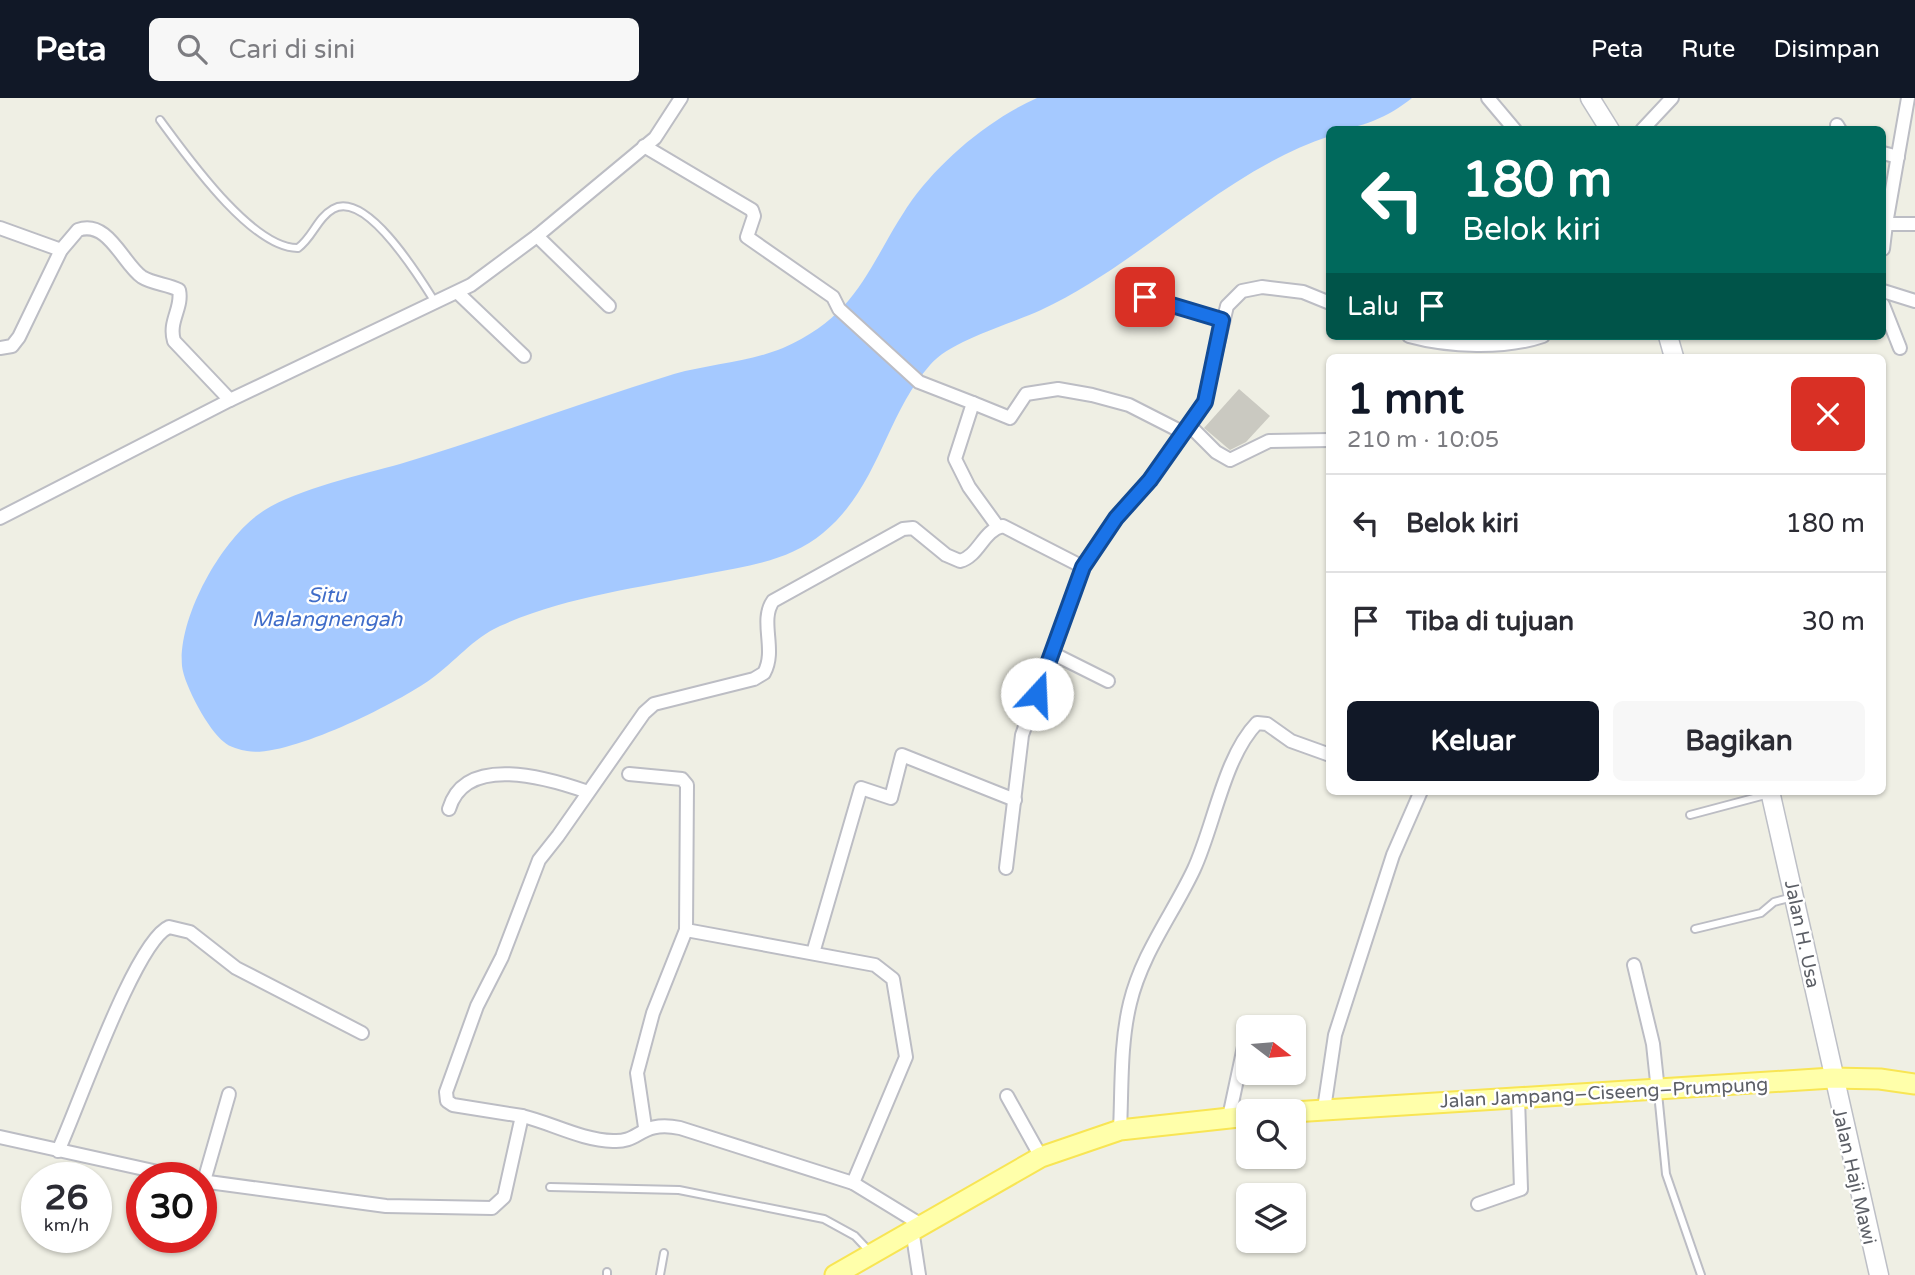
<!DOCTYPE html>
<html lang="id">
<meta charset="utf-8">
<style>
body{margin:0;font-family:"Varela Round",sans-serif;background:#f7f7f7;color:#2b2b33;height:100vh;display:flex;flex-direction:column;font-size:26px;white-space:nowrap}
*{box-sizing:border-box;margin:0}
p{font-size:23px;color:#7c7c81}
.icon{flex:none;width:38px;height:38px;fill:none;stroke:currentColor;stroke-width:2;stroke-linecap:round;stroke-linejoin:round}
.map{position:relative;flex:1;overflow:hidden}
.panel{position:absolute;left:1326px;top:256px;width:560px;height:441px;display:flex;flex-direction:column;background:#fff;border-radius:10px;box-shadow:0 2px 5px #0004}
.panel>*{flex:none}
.hud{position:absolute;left:1326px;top:28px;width:560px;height:214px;border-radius:10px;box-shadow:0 2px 5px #0004;background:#00695c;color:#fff;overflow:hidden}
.needle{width:46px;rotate:106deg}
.fabs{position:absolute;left:1236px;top:917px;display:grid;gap:14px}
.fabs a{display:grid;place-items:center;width:70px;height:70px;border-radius:10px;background:#fff;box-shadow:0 2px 5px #0004;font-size:35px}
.speed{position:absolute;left:21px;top:1064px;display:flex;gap:14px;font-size:35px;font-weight:700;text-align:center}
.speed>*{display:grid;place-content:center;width:91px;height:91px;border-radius:50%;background:#fff;box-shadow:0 2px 5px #0004;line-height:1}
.speed small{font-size:18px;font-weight:400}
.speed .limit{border:10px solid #d22;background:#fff;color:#111}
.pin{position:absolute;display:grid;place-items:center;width:60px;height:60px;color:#fff;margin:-30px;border-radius:14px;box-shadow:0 4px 10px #0006}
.me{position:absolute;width:77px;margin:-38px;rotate:20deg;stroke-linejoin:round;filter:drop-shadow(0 0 5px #0008)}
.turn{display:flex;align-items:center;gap:24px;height:147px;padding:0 21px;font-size:32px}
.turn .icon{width:91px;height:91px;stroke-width:2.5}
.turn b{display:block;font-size:49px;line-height:60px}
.then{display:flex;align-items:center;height:66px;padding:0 21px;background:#0003;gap:14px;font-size:26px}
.round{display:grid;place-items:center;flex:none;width:74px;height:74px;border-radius:10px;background:#f7f7f7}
.summary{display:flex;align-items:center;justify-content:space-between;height:119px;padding:0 21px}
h1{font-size:42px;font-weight:700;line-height:52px;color:#111827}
.action{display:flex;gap:14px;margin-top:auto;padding:14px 21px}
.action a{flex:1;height:80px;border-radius:10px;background:#111827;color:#fff;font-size:28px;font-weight:700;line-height:80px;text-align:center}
.action a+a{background:#f7f7f7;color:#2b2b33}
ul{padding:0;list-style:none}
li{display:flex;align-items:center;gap:21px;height:98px;padding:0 21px;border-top:2px solid #e1e1e2}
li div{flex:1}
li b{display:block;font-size:26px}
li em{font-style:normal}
header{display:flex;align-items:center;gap:42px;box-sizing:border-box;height:98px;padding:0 35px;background:#111827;color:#fff}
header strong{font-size:33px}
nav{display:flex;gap:38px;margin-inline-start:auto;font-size:24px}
.search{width:490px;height:63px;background:#f7f7f7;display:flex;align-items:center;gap:18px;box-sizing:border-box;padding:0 24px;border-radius:10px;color:#7c7c81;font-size:26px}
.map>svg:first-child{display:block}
.water{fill:#a5c9ff}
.building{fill:#cac9c1}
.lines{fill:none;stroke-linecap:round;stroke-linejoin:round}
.lane-casing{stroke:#bcbdc4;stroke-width:10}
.street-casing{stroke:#bcbdc4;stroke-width:16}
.secondary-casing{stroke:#bdbfc6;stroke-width:21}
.primary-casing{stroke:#f8e554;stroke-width:23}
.lane{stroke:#fff;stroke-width:6}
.street{stroke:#fff;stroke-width:12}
.secondary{stroke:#fff;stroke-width:18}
.primary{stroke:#ffa;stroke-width:19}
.route-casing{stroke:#114b97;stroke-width:18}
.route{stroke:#1a73e8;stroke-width:12}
.labels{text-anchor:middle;stroke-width:5;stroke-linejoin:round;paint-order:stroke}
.street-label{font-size:19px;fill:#5c5f66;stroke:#fff}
.water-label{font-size:21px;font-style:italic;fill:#406dc9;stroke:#fff}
</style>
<header>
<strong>Peta</strong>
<div class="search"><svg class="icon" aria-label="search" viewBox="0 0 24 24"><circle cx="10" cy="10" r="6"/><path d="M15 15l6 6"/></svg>Cari di sini</div>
<nav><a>Peta</a><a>Rute</a><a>Disimpan</a></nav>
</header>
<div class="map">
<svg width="1915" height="1177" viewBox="0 0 1915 1177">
<rect width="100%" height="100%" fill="#efefe4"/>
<path class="water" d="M1037,0h375c-24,19 -51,31 -82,32v6c-109,36 -186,126 -289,174 -30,14 -90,30 -111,55 -45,51 -51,122 -107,168 -34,28 -75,33 -117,41 -68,14 -142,23 -206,52 -27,12 -45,36 -69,53 -33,24 -145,80 -184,72 -6,-1 -18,-4 -23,-9 -15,-11 -40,-57 -42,-76 -4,-48 38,-124 77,-152 30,-23 102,-39 141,-50 92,-27 182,-62 274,-90 36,-10 75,-12 109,-26 78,-34 86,-86 129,-148 31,-42 78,-81 125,-102z"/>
<polygon class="building" points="1239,291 1270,318 1246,344 1230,352 1204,330"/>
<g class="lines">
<g class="lane-casing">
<g id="lane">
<path d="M160,22c26,35 92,129 138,128 15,-11 19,-30 35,-39 34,-19 88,71 102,93"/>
<polyline points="1690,717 1769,696"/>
<polyline points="1695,831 1761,815 1774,804 1793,799"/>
<polyline points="1658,995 1666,1076 1701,1177"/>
<polyline points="550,1089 679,1092 824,1121 855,1138 870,1154"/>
<polyline points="607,1177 607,1174"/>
<polyline points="660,1177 664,1155"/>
</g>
</g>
<g class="street-casing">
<g id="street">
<polyline points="1488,0 1515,32"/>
<polyline points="1837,27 1840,32"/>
<polyline points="1642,32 1672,0"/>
<polyline points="644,48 752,112 754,118 747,139 833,199 839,211 919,284 973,305 955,361 969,389 998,429"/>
<polyline points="1883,55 1898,59"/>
<polyline points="1886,126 1908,0"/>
<polyline points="0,130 61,152"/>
<polyline points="537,138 609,208"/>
<polyline points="1883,151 1886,126 1915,126"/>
<polyline points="1883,193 1915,203"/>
<polyline points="458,195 524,258"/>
<polyline points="1145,199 1222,222"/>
<polyline points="1883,207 1900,250"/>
<path d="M1409,238c40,11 96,13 134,0"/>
<path d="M0,250l12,-2 7,-9 42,-87 17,-20c30,-11 45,34 64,47 11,7 26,7 37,13 4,18 -11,31 -5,51l56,59"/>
<polyline points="973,305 1010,320 1026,296 1058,291 1092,297 1129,307 1184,335"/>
<polyline points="1189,327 1216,354 1230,362 1269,343 1330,342"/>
<polyline points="0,420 230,302 471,187 537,138 655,40 681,0"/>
<polyline points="1052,555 1108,583"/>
<polyline points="629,676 682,681 687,687 686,832 653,915 637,975 645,1029"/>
<path d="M449,711c16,-56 99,-31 139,-17"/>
<polyline points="1006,770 1022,637 1083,469 1116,420 1150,382 1204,304 1227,208 1242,193 1262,189 1303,194 1330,205"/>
<polyline points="686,832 875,867 893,881 906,959 853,1085"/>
<polyline points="813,855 861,690 891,700 902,657 1015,702"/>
<polyline points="1634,867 1653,946 1658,993"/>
<polyline points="1007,998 1041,1059"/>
<polyline points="1324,1011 1335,937 1393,757 1421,693"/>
<path d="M522,1018l-69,-11 -6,-4 -1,-9 31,-86 25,-49 37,-97 19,-24 86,-123 10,-9 100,-25 10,-6c13,-23 -5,-52 9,-72l130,-72 10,-1 33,27 14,6c19,-5 23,-31 43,-35l80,41"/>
<polyline points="1229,1019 1245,944"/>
<path d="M1120,1032c2,-42 0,-86 10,-127 12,-50 43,-89 64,-134 20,-43 30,-112 63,-146l10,1 24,17 39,14"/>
<polyline points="0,1039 185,1080"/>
<path d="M58,1053c19,-40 77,-210 111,-224l21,5 46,36 126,65"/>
<path d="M201,1083l185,25 106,2 12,-11 18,-81c30,7 59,24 91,25 27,2 27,-21 67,-13l173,55 67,41"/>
<polyline points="204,1083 229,996"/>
<polyline points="1478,1106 1521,1091 1518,1000"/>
<polyline points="912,1131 919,1177"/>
</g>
</g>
<g class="secondary-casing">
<g id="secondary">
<polyline points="1590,0 1610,32"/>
<polyline points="1668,238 1674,259"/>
<polyline points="1770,693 1879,1177"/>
</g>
</g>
<g class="primary-casing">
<g id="primary">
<polyline points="1293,1014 1832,980 1880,981 1915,986"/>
<polyline points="835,1177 1041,1059 1120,1032 1248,1018"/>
</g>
</g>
<use href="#lane" class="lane"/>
<use href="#street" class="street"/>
<use href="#secondary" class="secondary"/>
<use href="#primary" class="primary"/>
</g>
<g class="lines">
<g class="route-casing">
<polyline id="route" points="1037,596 1083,469 1116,420 1150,382 1205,304 1222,222 1145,199"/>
</g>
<use href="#route" class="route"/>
</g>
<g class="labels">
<g class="street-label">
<text transform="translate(1803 836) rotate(78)" y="7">Jalan H. Usa</text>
<text transform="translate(1604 994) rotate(-3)" y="7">Jalan Jampang–Ciseeng–Prumpung</text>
<text transform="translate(1855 1078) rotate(77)" y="7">Jalan Haji Mawi</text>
</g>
<g class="water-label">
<text x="327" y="504">Situ<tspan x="327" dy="24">Malangnengah</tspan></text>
</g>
</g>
</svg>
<div class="fabs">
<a><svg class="needle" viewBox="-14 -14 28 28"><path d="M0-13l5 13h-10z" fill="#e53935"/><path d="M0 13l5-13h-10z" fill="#7c7c81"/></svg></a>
<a><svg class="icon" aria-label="search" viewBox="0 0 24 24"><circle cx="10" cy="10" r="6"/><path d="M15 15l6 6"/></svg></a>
<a><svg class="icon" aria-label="layers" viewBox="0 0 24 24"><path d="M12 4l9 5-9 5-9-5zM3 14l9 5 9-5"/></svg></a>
</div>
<div class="speed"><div>26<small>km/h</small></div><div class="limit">30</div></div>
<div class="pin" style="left:1145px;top:199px;background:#d93025"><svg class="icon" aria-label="arrive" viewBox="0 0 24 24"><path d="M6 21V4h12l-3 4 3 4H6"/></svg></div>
<svg class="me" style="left:1037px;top:596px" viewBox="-20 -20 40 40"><circle r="19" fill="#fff"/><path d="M0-13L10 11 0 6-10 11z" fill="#1a73e8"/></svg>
<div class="hud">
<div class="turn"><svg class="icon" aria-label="left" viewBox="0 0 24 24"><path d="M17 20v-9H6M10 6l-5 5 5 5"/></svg><div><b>180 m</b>Belok kiri</div></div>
<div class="then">Lalu<svg class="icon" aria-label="arrive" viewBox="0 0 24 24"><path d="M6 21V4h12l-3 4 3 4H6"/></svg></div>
</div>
<section class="panel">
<div class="summary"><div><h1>1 mnt</h1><p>210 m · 10:05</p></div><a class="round" style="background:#d93025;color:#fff"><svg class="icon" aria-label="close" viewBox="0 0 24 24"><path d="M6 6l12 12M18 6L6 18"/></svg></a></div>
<ul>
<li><svg class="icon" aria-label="left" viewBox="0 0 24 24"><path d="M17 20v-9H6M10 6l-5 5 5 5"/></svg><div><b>Belok kiri</b></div><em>180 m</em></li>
<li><svg class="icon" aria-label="arrive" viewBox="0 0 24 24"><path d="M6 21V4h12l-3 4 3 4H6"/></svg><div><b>Tiba di tujuan</b></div><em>30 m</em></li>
</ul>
<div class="action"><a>Keluar</a><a>Bagikan</a></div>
</section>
</div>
